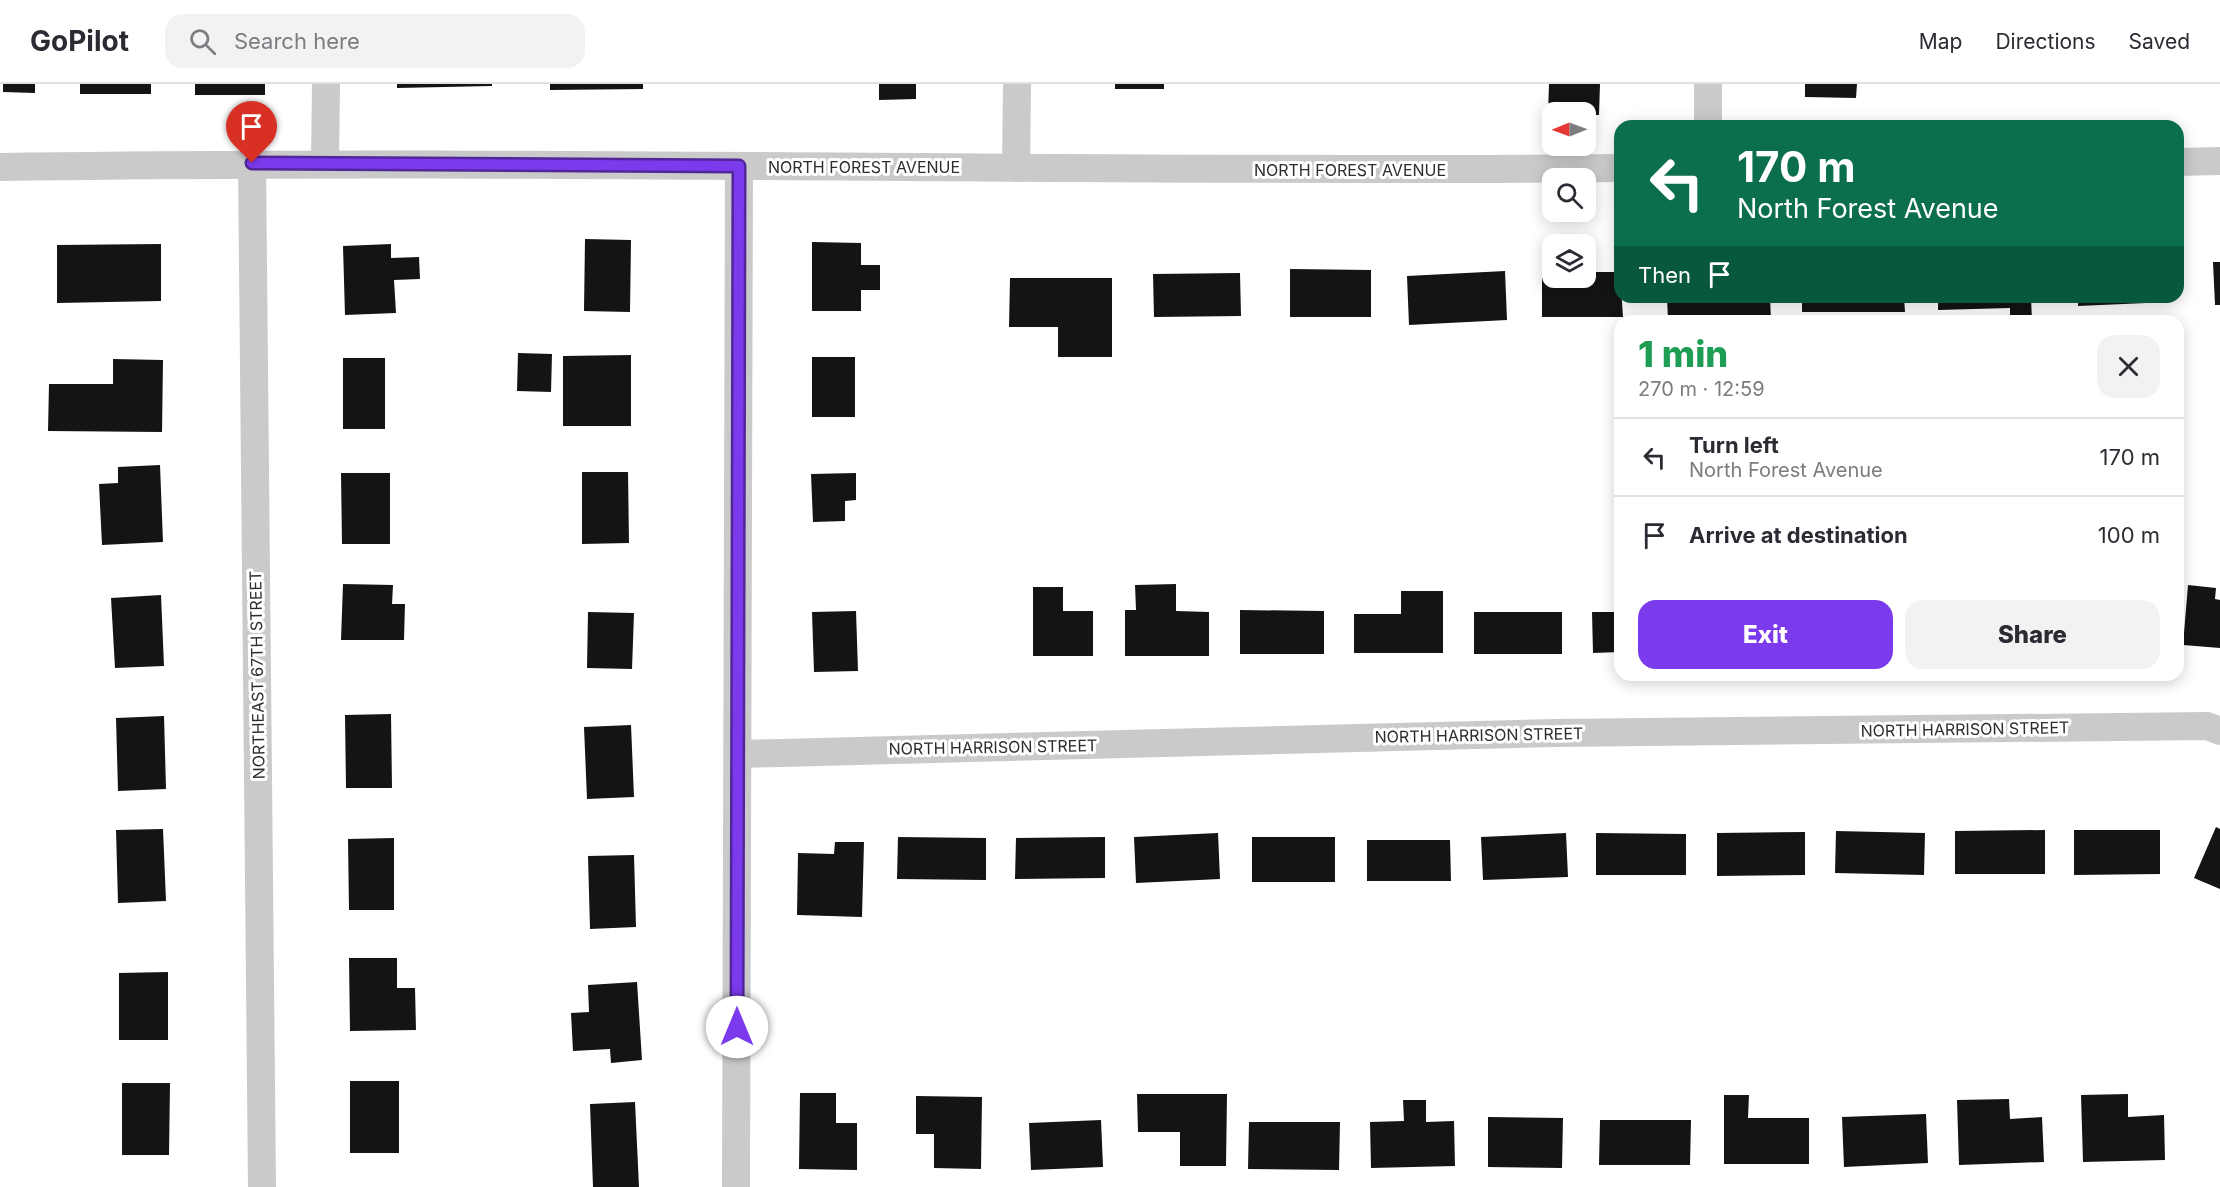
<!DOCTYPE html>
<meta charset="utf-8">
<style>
body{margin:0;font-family:Inter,sans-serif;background:#f2f2f3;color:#2b2b33;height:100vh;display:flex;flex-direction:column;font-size:22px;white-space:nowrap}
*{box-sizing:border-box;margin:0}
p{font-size:20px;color:#7c7c81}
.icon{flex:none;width:33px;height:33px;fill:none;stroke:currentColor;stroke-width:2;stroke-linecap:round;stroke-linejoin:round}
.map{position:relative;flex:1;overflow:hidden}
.sheet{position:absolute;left:1614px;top:231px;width:570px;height:366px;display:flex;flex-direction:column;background:#fff;border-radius:18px;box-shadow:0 3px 15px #0003}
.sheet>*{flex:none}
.banner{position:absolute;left:1614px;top:36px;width:570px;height:183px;border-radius:18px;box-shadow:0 3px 15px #0003;background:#0b6e4f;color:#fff;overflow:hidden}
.needle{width:39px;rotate:269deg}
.tools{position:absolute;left:1542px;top:18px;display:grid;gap:12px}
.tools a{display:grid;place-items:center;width:54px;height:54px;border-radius:12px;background:#fff;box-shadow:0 3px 15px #0003;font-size:30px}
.pin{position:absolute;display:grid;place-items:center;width:51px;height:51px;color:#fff;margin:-62px -26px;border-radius:50% 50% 50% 0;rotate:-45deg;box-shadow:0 0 6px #0007}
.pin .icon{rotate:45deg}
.me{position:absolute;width:66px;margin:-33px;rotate:0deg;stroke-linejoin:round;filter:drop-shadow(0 0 4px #0008)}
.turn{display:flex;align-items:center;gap:21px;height:126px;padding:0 24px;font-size:27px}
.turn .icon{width:78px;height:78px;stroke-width:2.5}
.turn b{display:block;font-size:42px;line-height:51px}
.then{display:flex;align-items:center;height:57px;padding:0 24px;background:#0003;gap:12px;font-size:22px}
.round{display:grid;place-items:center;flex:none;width:63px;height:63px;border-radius:18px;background:#f2f2f3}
.headline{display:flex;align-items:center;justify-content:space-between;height:102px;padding:0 24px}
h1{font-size:36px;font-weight:800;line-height:45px;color:#1e9e55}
.cta{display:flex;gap:12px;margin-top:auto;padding:12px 24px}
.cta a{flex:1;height:69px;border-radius:18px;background:#7c3aed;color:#fff;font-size:24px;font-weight:800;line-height:69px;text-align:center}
.cta a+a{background:#f2f2f3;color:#2b2b33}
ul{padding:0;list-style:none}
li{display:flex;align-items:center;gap:18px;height:78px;padding:0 24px;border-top:2px solid #e1e1e2}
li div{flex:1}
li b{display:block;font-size:22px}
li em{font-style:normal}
header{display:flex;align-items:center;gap:36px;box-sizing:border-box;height:84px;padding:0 30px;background:#fff;border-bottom:2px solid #e1e1e2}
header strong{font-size:28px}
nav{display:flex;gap:33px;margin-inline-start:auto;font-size:21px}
.search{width:420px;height:54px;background:#f2f2f3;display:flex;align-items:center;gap:15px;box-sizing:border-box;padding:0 21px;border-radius:18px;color:#7c7c81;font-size:22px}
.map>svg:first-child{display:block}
.building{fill:#141414}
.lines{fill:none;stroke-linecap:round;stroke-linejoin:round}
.minor{stroke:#cacaca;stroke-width:28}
.route-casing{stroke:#51269a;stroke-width:15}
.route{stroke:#7c3aed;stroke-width:10}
.labels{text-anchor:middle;stroke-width:6;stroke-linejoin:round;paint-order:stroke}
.street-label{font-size:16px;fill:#2d2d2d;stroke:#fff}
</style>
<header>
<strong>GoPilot</strong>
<div class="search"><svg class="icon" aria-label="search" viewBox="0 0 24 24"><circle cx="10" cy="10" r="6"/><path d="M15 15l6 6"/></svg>Search here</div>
<nav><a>Map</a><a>Directions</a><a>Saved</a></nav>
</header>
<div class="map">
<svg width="2220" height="1103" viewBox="0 0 2220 1103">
<rect width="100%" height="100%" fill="#fff"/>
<g class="building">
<polygon points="3,0 35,0 35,9 3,8"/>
<rect x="80" y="0" width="71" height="10"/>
<rect x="195" y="0" width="70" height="11"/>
<polygon points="397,0 492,0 492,2 397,4"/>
<polygon points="550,0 643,0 643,5 550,6"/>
<polygon points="879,0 916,0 916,15 879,16"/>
<rect x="1115" y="0" width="49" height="5"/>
<polygon points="1549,0 1600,0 1599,31 1586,31 1586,28 1548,31"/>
<polygon points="1805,0 1857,0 1856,14 1805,13"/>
<polygon points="585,155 631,156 630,228 584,227"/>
<polygon points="812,158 861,159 861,181 880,181 880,206 861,206 861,227 812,227"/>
<polygon points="161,160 161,217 57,219 57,161"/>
<polygon points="391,160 391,174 419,173 420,195 394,196 396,229 345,231 343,162"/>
<polygon points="2213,178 2220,178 2220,221 2215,221"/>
<polygon points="1290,185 1371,186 1371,233 1290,233"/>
<polygon points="1505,187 1507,236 1409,241 1407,192"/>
<polygon points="1542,188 1552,188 1552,194 1586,194 1586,188 1620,188 1623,233 1542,233"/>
<polygon points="1240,189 1241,232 1154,233 1153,190"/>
<polygon points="1010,194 1112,194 1112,273 1058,273 1058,243 1009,243"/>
<polygon points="1667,213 1770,213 1771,236 1668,237"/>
<polygon points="1802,213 1904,213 1905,228 1802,228"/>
<polygon points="1938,213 2031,213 2032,237 2010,237 2010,224 1938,226"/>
<polygon points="2078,213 2169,213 2169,218 2078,222"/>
<polygon points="518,269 552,270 551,308 517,307"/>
<polygon points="631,271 631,342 563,342 563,272"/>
<rect x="812" y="273" width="43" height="60"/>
<rect x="343" y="274" width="42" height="71"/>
<polygon points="113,275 163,276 162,348 48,347 49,300 113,300"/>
<polygon points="160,381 163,458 102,461 99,400 118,399 118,383"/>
<polygon points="582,388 628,388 629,459 582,460"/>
<polygon points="341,389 390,389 390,460 342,460"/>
<polygon points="856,389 856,416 845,417 845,437 813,438 811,390"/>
<polygon points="343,500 393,501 392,520 405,520 404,556 341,556"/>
<polygon points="1176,500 1176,527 1209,528 1209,572 1125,572 1125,526 1136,526 1135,501"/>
<polygon points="2188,501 2216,504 2215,515 2220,516 2220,564 2183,561"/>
<polygon points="1033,503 1063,503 1063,527 1093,527 1093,572 1033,572"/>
<polygon points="1401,507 1443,507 1443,569 1354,569 1354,530 1401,530"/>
<polygon points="161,511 164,582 115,584 111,514"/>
<polygon points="1240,526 1324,527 1324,570 1240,570"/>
<polygon points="856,527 858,587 814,588 812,528"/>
<polygon points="588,528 634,529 632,585 587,584"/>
<rect x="1474" y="528" width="88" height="42"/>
<polygon points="1592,528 1620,528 1620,568 1593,569"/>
<polygon points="391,630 392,704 346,704 345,631"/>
<polygon points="164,632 166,705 118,707 116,634"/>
<polygon points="631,641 634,713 587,715 584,643"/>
<polygon points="2216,743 2220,745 2220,805 2194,794"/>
<polygon points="163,745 166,817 118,819 116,746"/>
<polygon points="2045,746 2045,790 1955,790 1955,747"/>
<polygon points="2074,746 2160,746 2160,790 2074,791"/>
<polygon points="1836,747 1925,749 1924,791 1835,789"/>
<polygon points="1805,748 1805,791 1717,792 1717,749"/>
<polygon points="1218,749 1220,795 1136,799 1134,753"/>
<polygon points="1566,749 1568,793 1483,796 1481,753"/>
<polygon points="1596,749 1686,750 1686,791 1596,791"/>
<polygon points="898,753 986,754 986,796 897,795"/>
<polygon points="1105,753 1105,794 1015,795 1016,754"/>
<rect x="1252" y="753" width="83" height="45"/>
<polygon points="394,754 394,826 349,826 348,755"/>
<polygon points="1367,756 1450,756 1451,797 1367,797"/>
<polygon points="835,758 864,758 862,833 797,831 798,769 834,770"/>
<polygon points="634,771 636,843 590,845 588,772"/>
<polygon points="349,874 397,874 397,904 415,904 416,946 350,947"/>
<polygon points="168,888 168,956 119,956 119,889"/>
<polygon points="637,898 642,976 611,979 610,965 573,967 571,929 589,928 588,901"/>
<rect x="350" y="997" width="49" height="72"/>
<polygon points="122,999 170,999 169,1071 122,1071"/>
<polygon points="800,1009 836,1009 836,1039 857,1039 857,1086 799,1085"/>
<polygon points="1137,1010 1227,1010 1226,1082 1180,1082 1180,1048 1138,1048"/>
<polygon points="2128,1010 2128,1033 2164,1031 2165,1076 2083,1078 2081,1011"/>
<polygon points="1724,1011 1749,1011 1748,1034 1809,1034 1809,1080 1724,1080"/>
<polygon points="916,1012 982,1013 981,1085 934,1084 934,1050 916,1050"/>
<polygon points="2009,1015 2010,1035 2042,1033 2044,1078 1959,1081 1957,1016"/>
<polygon points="1403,1016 1426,1016 1426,1038 1454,1037 1455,1082 1371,1084 1370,1038 1404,1037"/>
<polygon points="635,1018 639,1103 593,1103 590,1020"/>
<polygon points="1926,1030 1928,1079 1844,1083 1842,1033"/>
<polygon points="1488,1033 1563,1034 1562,1084 1488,1083"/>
<polygon points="1101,1036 1103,1083 1031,1086 1029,1039"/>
<polygon points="1600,1036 1691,1036 1690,1081 1599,1081"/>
<polygon points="1249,1038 1340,1038 1339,1086 1248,1085"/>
</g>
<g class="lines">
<g class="minor">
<polyline points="1708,42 1708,0"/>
<polyline points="2178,78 2220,77"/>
<polyline points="252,79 262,1103"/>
<polyline points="325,79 326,0"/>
<path d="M0,83c540,-8 1080,6 1620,1"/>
<polyline points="1016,84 1017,0"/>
<polyline points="738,670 1556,649 2207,642 2220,647"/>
<polyline points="736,1103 739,82"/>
</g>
</g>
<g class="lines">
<g class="route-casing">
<polyline id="route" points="252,79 739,82 737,943"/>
</g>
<use href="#route" class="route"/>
</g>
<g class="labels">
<g class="street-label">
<text x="864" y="89">NORTH FOREST AVENUE</text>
<text x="1350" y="92">NORTH FOREST AVENUE</text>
<text transform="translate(257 591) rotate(-91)" y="6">NORTHEAST 67TH STREET</text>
<text transform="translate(1965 645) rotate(-1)" y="6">NORTH HARRISON STREET</text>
<text transform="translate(1479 651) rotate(-1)" y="6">NORTH HARRISON STREET</text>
<text transform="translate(993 663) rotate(-1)" y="6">NORTH HARRISON STREET</text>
</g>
</g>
</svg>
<div class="tools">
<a><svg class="needle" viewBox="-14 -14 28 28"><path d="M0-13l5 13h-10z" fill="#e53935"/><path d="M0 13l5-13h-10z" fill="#7c7c81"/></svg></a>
<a><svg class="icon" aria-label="search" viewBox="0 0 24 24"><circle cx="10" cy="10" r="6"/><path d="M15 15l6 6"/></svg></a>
<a><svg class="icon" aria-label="layers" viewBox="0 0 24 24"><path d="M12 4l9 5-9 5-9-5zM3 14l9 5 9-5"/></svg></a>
</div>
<div class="pin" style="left:252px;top:79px;background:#d93025"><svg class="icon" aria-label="arrive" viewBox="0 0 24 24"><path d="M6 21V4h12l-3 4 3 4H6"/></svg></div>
<svg class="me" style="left:737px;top:943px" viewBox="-20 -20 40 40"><circle r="19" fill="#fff"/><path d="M0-13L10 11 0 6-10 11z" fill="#7c3aed"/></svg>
<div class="banner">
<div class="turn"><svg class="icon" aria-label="left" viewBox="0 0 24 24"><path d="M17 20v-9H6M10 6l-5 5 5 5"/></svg><div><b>170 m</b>North Forest Avenue</div></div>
<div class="then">Then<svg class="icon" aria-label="arrive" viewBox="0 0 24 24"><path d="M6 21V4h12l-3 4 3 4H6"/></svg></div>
</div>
<section class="sheet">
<div class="headline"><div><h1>1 min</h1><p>270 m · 12:59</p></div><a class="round"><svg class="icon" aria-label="close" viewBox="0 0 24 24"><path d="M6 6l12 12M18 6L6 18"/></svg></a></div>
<ul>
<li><svg class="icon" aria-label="left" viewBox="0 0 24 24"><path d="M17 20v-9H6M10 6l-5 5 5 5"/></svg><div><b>Turn left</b><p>North Forest Avenue</p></div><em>170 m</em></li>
<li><svg class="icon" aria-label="arrive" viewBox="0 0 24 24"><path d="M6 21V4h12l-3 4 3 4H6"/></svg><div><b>Arrive at destination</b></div><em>100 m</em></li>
</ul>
<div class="cta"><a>Exit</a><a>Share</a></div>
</section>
</div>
